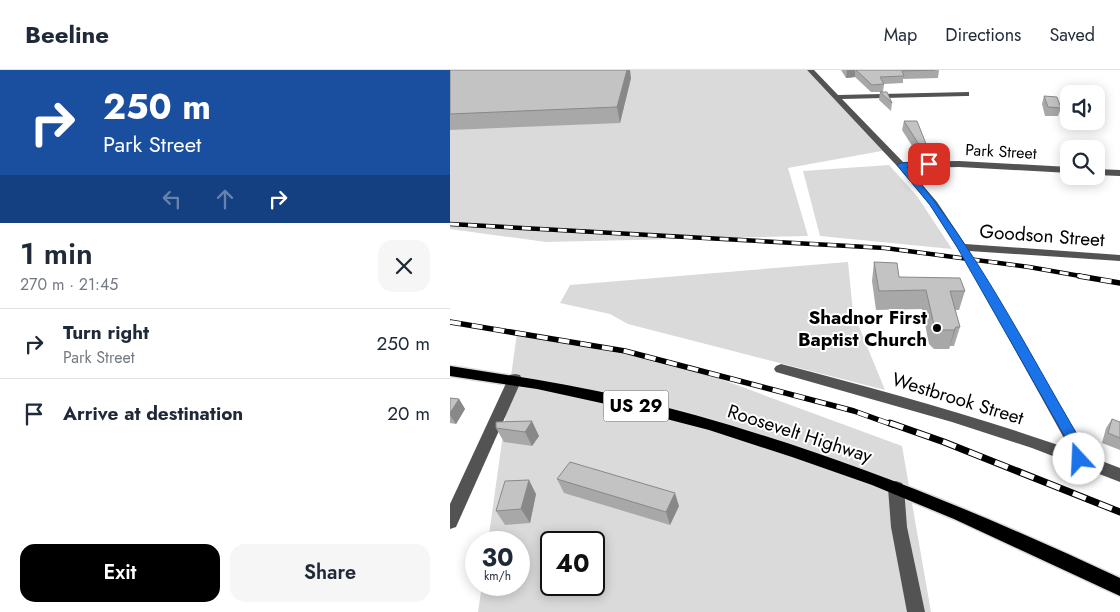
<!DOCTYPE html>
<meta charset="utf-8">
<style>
body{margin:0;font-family:Jost,sans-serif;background:#f6f6f7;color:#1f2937;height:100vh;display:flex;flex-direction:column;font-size:19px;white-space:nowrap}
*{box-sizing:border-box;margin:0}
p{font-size:16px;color:#747a83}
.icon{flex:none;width:28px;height:28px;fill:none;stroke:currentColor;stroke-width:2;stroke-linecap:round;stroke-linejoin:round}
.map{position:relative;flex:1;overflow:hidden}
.panel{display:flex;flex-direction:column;background:#fff;width:450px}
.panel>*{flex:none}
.top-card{background:#1a4fa0;color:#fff;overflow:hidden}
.tools{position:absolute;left:610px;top:15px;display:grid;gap:10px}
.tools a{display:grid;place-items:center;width:45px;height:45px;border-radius:10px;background:#fff;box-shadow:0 2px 12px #0003;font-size:25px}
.speed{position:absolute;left:15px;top:461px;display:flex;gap:10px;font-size:25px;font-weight:700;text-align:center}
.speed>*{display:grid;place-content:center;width:65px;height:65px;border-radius:50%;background:#fff;box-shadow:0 2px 12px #0003;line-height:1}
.speed small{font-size:12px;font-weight:400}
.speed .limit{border:2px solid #111;border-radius:8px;background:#fff;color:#111}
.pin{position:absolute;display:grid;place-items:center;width:42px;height:42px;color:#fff;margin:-21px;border-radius:10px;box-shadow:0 2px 8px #0006}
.me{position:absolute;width:55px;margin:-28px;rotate:340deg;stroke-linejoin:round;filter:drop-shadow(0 0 4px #0008)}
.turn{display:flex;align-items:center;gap:18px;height:105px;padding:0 20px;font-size:22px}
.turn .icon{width:65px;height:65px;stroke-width:2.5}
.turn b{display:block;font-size:35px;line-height:42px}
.lanes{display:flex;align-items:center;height:48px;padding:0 20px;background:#0003;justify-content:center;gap:25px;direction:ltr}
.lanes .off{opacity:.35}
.round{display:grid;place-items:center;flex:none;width:52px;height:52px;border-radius:15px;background:#f6f6f7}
.headline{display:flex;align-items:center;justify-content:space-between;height:85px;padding:0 20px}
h1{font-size:30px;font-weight:600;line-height:38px}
.button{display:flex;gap:10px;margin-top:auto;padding:10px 20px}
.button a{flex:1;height:58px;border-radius:15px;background:#000;color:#fff;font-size:20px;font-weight:600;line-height:58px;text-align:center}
.button a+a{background:#f6f6f7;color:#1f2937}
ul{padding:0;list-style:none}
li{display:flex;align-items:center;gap:15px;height:70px;padding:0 20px;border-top:1px solid #e0e1e3}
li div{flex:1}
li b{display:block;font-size:19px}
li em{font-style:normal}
header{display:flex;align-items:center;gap:30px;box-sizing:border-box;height:70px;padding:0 25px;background:#fff;border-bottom:1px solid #e0e1e3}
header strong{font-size:24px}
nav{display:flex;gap:28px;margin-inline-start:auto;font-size:18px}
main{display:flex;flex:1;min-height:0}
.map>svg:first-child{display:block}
.green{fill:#dadada;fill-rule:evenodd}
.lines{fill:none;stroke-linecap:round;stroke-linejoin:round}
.major-casing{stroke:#dbdbdb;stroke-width:3}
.minor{fill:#535353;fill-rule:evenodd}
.major{fill:#000;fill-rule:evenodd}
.rail-far2-casing{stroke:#000;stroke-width:4.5}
.rail-far1-casing{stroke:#000;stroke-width:5.5}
.rail-casing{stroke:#000;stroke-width:7}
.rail-far2{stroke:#fff;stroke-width:3;stroke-dasharray:9;stroke-linecap:butt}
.rail-far1{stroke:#fff;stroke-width:4;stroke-dasharray:11;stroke-linecap:butt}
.rail{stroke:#fff;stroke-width:5;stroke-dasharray:14;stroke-linecap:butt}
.wall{fill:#a8a8a8}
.shaded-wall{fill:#888}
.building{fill:#c3c3c3;stroke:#888}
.route{fill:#1a73e8;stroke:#114b97}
.poi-dot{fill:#000;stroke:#fff;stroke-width:2}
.labels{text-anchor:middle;stroke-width:4;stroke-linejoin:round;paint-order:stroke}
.far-street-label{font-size:16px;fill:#000;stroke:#fff}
.shield{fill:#fff;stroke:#4c4c4c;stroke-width:1}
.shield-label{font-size:18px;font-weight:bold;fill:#000}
.street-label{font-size:19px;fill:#000;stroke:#fff}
.poi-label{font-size:19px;font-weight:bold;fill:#000;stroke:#fff;text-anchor:end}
</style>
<header>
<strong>Beeline</strong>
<nav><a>Map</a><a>Directions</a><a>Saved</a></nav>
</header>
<main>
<section class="panel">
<div class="top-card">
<div class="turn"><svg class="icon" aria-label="right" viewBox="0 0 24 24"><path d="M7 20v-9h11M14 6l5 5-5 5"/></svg><div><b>250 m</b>Park Street</div></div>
<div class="lanes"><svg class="icon off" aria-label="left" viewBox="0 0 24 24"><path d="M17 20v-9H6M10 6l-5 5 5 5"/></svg><svg class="icon off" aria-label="ahead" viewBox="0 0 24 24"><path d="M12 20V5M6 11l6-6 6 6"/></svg><svg class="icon" aria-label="right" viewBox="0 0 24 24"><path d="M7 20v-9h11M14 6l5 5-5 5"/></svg></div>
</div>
<div class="headline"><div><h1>1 min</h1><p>270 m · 21:45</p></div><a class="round"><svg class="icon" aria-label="close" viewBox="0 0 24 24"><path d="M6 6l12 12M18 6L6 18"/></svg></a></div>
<ul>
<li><svg class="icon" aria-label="right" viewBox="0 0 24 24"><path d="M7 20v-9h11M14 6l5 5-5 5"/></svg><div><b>Turn right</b><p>Park Street</p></div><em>250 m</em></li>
<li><svg class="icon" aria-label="arrive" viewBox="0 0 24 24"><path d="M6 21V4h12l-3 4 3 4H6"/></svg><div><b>Arrive at destination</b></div><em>20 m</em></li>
</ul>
<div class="button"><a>Exit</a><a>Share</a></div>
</section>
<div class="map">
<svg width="670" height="542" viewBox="0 0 670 542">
<rect width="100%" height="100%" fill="#fff"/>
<g class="green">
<polygon points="141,0 357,0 437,80 338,98 358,166 96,172 0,159 0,5"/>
<polygon points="439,95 467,126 502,179 370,166 353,101"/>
<polygon points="398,192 403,242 435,320 178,254 160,244 110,233 120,215"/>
<path d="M67,263l168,33 217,80 29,166h-453l4,-27h37v-43h-31zM101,472h43v43h-43z"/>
</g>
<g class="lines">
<g class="major-casing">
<path id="major" d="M0,296c58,9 117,18 175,31 172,41 335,106 495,181v18l-166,-77 -82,-34 -80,-28 -83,-27 -85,-22 -87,-19 -87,-13z"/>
</g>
<g class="minor">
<path d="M357,0h7l24,25 131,-3v4h-3l-124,3 61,63 56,-1 110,6v6l-110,-6 -51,1 29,34 28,42 155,11v6l-151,-10 112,190 5,14 34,13v14l-88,-34 -80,-26 -176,-50 -2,-3 2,-3 5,-2c97,25 194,52 289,85l-103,-186 -37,-58 -32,-38z"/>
<polygon points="646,99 670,100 670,106 646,105"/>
<polygon points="65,304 70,305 72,309 6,457 0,459 0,434 58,309 60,305"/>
<polygon points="446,411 452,413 454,418 457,457 475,542 457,542 441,457 438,418 440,413"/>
</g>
<use href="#major" class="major"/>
<g class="rail-far2-casing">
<polyline id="rail-far2" points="0,154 435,178 579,197 636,207"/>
</g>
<g class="rail-far1-casing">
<g id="rail-far1">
<polyline points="629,206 670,213"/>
<polyline points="0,252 175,281 404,341 443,355"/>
</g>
</g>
<g class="rail-casing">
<polyline id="rail" points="440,353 494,372 670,442"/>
</g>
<use href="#rail-far2" class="rail-far2"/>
<use href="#rail-far1" class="rail-far1"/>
<use href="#rail" class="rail"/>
</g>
<g class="wall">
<polygon points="0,0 181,8 170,53 0,60"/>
<polygon points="391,0 489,0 488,8 453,9 453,13 434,14 433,22 442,33 441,41 429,30 430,22 421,22 405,7 396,8"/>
<polygon points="594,26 611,38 608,46 595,46 592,34"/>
<polygon points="454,51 478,79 477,88 471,90 452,60"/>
<polygon points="424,192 449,207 515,221 509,240 505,240 510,257 504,276 500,276 499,279 484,279 479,274 472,239 426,240 422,211"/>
<polygon points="0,328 9,329 15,339 6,354 0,353"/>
<polygon points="662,349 670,352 670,380 652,373 656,358"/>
<polygon points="46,352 89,366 82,376 54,372 46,358"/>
<polygon points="107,409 229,436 220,455 114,423"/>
<polygon points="86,424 80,453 55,455 46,441"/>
</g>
<g class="shaded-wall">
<polygon points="177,0 180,0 181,8 170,53 167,37"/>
<polygon points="397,0 405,0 405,7 396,8"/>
<polygon points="478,79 477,88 471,90 473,81"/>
<polygon points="506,257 500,276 499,279 504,260"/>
<polygon points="9,329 15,339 6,354 0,345 0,343"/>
<polygon points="82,351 89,366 82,376 75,362"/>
<polygon points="79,410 86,424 80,453 71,439"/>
<polygon points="225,423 229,436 220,455 216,442"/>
</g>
<g class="building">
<polygon points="0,0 177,0 167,37 0,44"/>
<polygon points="406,0 485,0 452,1 454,6 430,7 434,14 422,15"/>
<polygon points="430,22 437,22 442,33"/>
<polygon points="594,26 607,27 611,38 598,37"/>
<polygon points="454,51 467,51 478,79 473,81"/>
<polygon points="424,192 447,193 449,207 510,208 515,221 500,221 510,257 506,257 504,260 489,260 484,255 476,220 429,221"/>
<polygon points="0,328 9,329 0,343"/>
<polygon points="662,349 670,352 670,368 658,363"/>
<polygon points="82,351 75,362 46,358 46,352"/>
<polygon points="120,392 225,423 216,442 107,409"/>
<polygon points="79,410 71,439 46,441 55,411"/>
</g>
<path class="route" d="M479,91l4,3 -1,1 -25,2c70,82 119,181 174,274l5,18 -2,4h-10l-4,-17 -113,-199 -27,-42 -33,-40 4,-2z"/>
<circle class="poi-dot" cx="487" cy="258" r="5"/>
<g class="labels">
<g class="far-street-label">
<text transform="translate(551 81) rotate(3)" y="6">Park Street</text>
</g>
<rect class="shield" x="153.5" y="320.5" width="65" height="31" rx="4"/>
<g class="shield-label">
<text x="186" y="342">US 29</text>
</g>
<g class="street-label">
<text transform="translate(592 165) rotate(4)" y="7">Goodson Street</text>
<text transform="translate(508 328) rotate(17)" y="7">Westbrook Street</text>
<text transform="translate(350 363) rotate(18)" y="7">Roosevelt Highway</text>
</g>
<g class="poi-label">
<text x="477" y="254">Shadnor First<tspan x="477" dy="22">Baptist Church</tspan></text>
</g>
</g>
</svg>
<div class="tools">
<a><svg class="icon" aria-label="sound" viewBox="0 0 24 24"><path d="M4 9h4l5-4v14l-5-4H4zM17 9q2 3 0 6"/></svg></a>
<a><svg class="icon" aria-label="search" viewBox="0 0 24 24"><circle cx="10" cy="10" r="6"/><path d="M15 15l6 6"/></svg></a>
</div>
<div class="speed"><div>30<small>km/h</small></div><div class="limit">40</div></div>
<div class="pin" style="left:479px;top:94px;background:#d93025"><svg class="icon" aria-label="arrive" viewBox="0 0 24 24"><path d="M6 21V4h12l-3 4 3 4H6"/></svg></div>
<svg class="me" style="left:629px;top:389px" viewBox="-20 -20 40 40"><circle r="19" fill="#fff"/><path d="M0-13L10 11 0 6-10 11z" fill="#1a73e8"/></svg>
</div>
</main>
